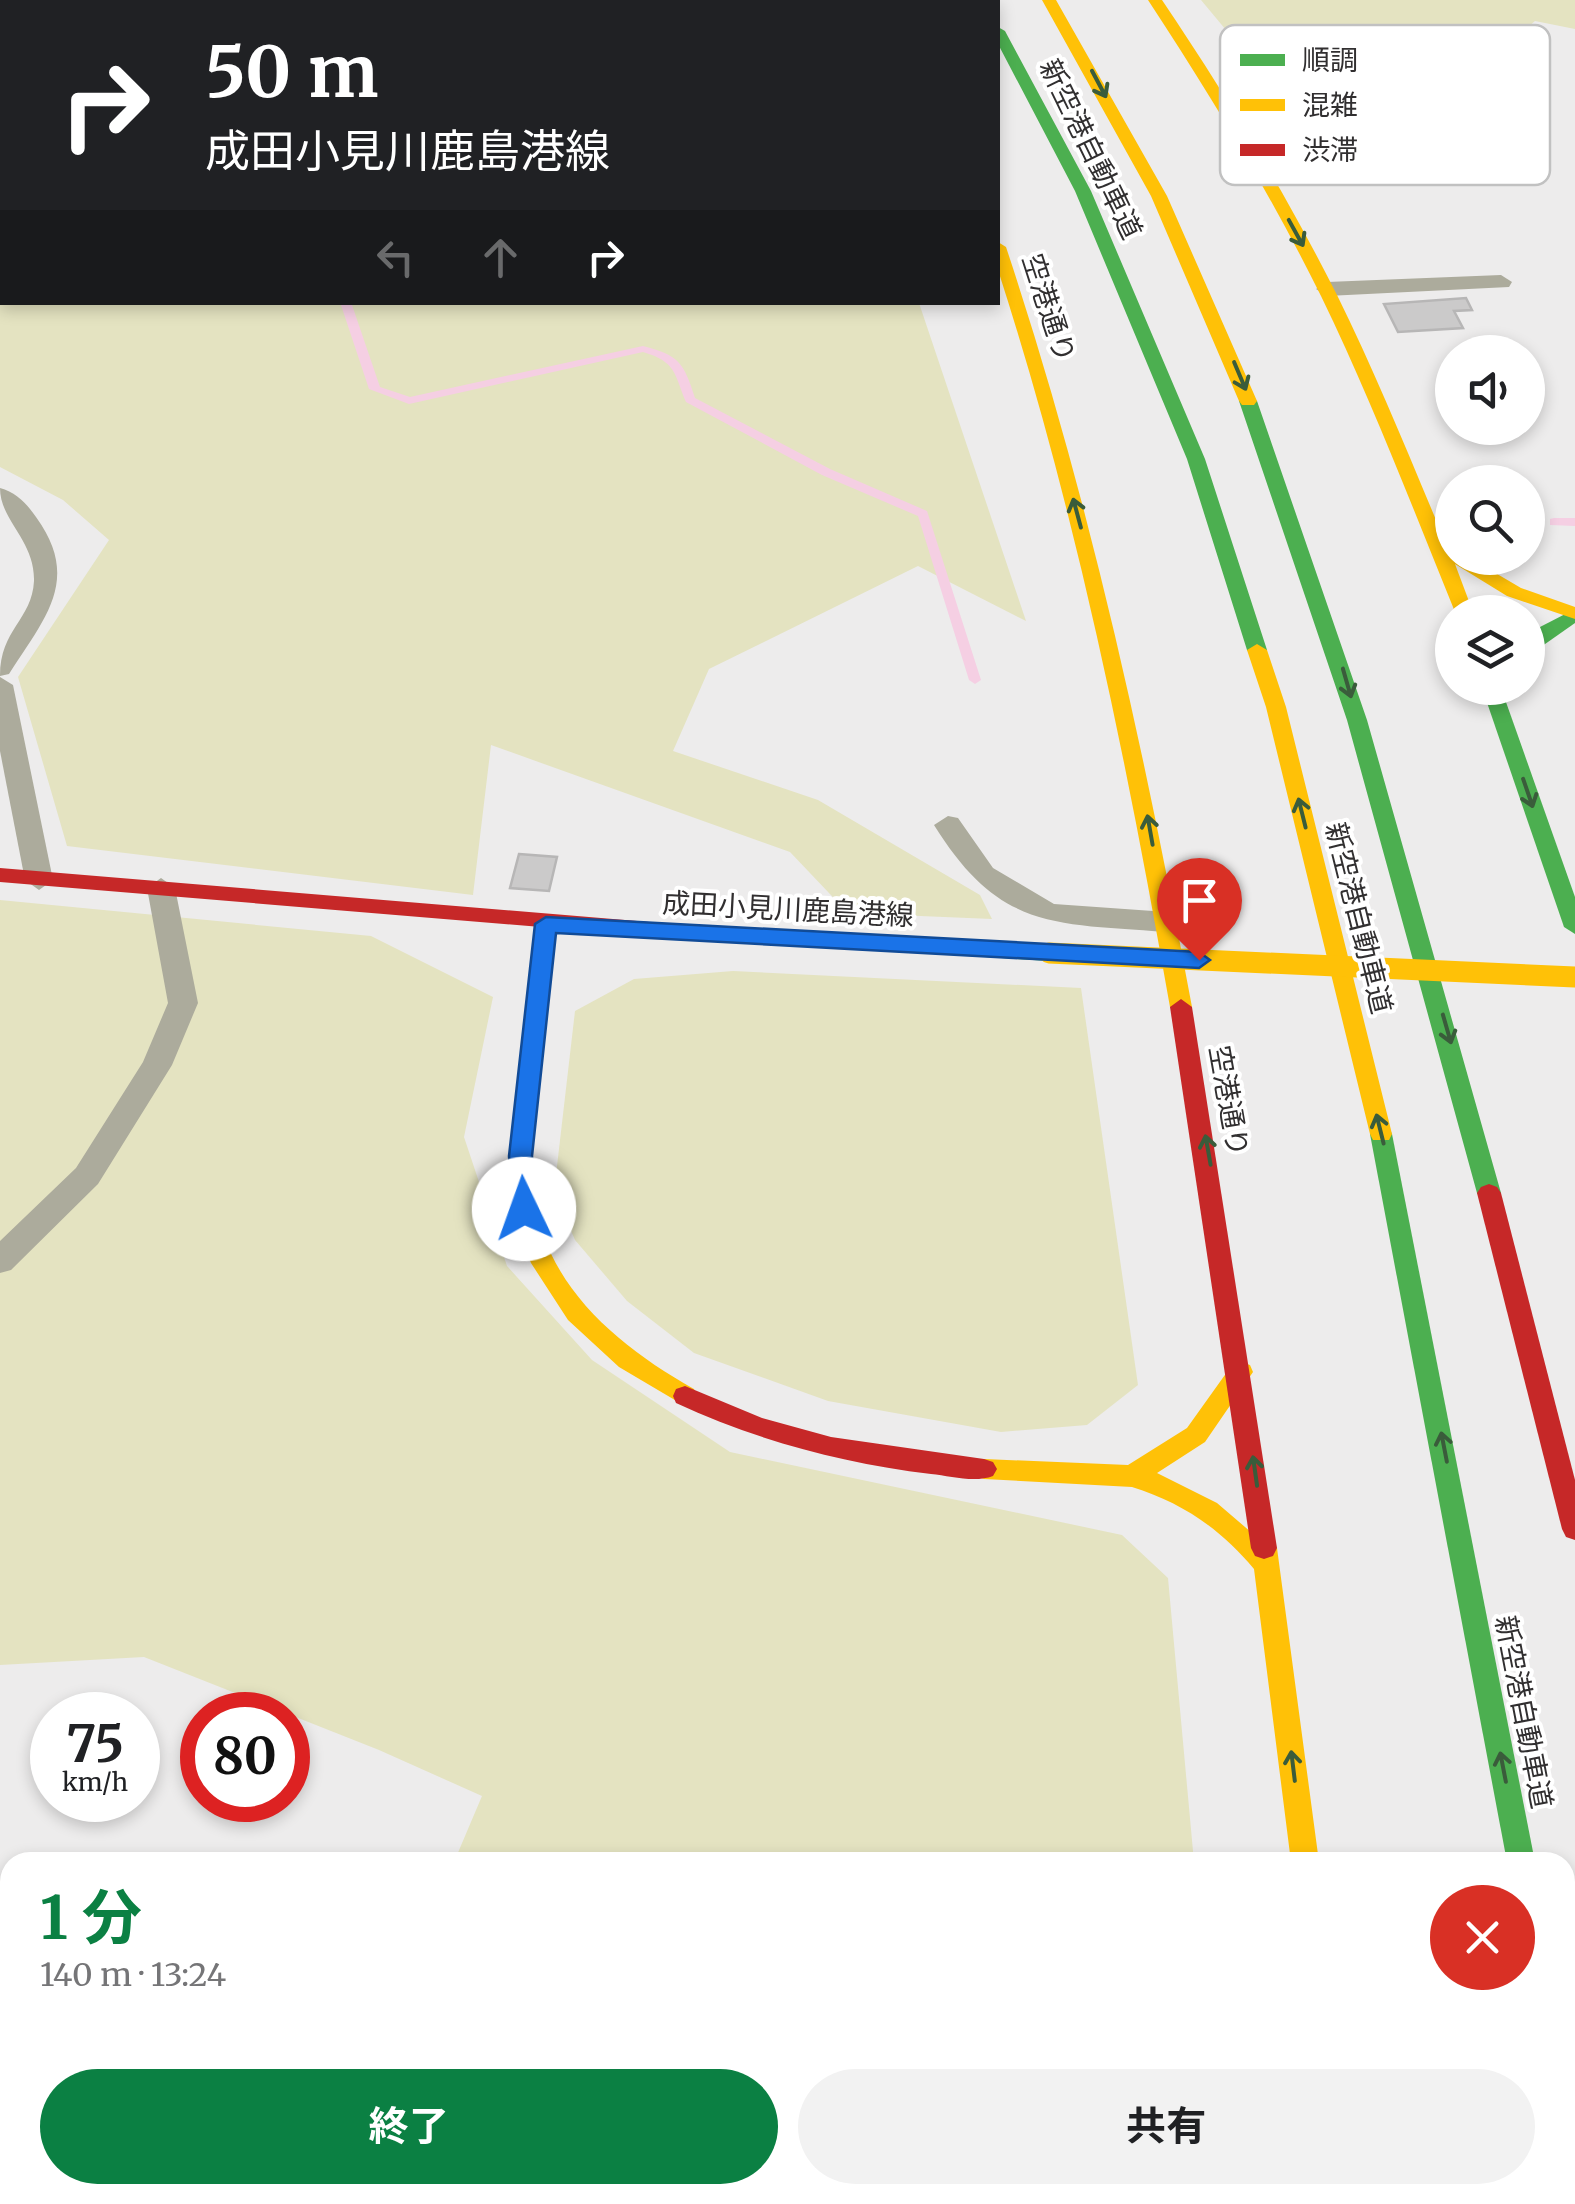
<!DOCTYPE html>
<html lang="ja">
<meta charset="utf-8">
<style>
body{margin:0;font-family:Merriweather,"Noto Sans JP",serif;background:#f2f2f2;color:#202124;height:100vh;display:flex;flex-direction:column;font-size:38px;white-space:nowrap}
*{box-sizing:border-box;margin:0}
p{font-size:32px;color:#757577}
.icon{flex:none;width:55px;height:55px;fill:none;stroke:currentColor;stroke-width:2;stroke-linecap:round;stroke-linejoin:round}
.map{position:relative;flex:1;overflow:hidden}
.side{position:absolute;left:0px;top:1852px;width:1575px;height:352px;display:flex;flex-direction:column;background:#fff;border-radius:30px 30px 0 0;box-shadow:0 5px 15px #0003}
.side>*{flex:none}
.guide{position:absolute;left:0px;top:0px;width:1000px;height:305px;box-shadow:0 5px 15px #0003;background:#202124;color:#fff;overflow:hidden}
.tools{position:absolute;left:1435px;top:335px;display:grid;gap:20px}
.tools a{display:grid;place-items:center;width:110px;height:110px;border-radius:50%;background:#fff;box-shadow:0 5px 15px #0003;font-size:50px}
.speed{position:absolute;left:30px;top:1692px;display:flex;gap:20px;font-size:50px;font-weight:700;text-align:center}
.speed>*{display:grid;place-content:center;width:130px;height:130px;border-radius:50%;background:#fff;box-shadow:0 5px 15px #0003;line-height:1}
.speed small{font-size:25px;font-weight:400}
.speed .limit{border:15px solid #d22;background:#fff;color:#111}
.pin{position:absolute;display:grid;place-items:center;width:85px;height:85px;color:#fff;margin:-102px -42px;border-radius:50% 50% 50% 0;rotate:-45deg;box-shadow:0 0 10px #0007}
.pin .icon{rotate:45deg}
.me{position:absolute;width:110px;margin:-55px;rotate:357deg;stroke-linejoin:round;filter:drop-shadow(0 0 8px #0008)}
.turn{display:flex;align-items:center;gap:35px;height:210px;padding:0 40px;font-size:45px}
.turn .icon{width:130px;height:130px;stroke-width:2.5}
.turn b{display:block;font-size:70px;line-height:85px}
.lanes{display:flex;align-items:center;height:95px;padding:0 40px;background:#0003;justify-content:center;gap:50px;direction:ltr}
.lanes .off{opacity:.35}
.round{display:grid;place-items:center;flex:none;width:105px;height:105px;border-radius:52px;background:#f2f2f2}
.summary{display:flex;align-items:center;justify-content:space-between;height:170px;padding:0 40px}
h1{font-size:60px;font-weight:700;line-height:75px;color:#0b8043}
.action{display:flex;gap:20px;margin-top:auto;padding:20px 40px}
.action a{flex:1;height:115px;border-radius:60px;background:#0b8043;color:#fff;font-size:40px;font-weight:700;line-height:115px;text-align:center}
.action a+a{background:#f2f2f2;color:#202124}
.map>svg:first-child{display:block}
.green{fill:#e4e3c1}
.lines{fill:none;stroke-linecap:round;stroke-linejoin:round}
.stream{fill:#f5cfe3;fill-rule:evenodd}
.building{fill:#cbcaca;stroke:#b7b6b6;stroke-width:2.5}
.lane{fill:#acab9c;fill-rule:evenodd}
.fast{fill:#4caf50;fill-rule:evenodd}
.slow{fill:#ffc107;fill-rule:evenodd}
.jam{fill:#c62828;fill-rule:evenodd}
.slow-bridge{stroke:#ffc107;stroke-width:21}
.oneway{stroke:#3a5c3b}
.route{fill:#1a73e8;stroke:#114b97;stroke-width:2.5}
.labels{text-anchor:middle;stroke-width:8;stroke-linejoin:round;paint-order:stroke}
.street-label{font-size:28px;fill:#312f30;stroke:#fff}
.key{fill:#fff;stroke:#c1c1c1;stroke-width:2.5}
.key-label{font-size:28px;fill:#312f30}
</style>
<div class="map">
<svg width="1575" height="2204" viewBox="0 0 1575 2204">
<rect width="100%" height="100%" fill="#edecec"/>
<g class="green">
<polygon points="0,0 5,2 2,302 919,303 1026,621 918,566 709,669 673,751 818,800 980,895 992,919 848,913 790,852 491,745 473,895 67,846 18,677 109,540 63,500 0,467"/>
<polygon points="207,0 808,0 809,2 209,2"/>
<polygon points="1201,0 1575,0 1575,29 1535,21 1351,180"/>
<polygon points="0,900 371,936 493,997 464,1137 507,1266 592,1360 730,1452 1122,1535 1168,1578 1194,1862 454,1862 482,1796 379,1750 144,1657 0,1665"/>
<polygon points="733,971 1081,988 1138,1385 1087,1425 1001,1432 828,1401 694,1353 627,1301 575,1240 554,1192 575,1011 634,979"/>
<polygon points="295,2195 841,2195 826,2204 286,2204"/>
</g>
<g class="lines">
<g class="stream">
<polygon points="179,0 189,0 189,2 180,2"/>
<path d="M340,302h11l29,85 30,10 233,-51c36,9 41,17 52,52l135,71 97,42 54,169 -6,4 -6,-4 -51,-164 -96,-41 -136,-73c-12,-28 -9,-40 -43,-50l-234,52 -40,-15z"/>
<polygon points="1554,518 1575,518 1575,526 1550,525 1550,519"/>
</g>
</g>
<g class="building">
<polygon points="1466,298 1472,310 1454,311 1463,328 1398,332 1384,304"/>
<polygon points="519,854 557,857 549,891 510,888"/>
<polygon points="910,2195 1015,2195 1002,2204 896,2204"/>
<polygon points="1104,2195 1174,2195 1175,2204 1106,2204"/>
</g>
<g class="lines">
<g class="lane">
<polygon points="1501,275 1512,282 1509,287 1327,296 1316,289 1327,282"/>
<path d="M0,488c16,4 27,16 36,29 46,63 8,102 -27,157l-9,2c0,-47 32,-56 34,-95 1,-41 -34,-60 -34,-93z"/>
<polygon points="0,677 13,685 53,880 39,890 25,880 0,751"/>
<path d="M948,816l10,2 35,50 61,36 113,8 14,10 -14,10c-113,-9 -167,-1 -233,-107z"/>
<polygon points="161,878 175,888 198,1003 172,1065 98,1184 11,1270 0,1273 0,1241 76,1168 143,1062 168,1003 147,888"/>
</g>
<g class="fast">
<polygon points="998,27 1005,31 1091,191 1205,459 1267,650 1264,654 1250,654 1247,650 1187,459 1075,191 998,44"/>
<polygon points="1248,396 1257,401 1367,720 1501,1193 1497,1199 1481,1199 1477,1193 1347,720 1239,401"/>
<polygon points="1575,609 1575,623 1528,656 1528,639 1540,627"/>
<polygon points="1482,688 1501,688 1575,897 1575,934 1564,927"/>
<polygon points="673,924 1049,945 1060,953 1049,961 673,938 662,931"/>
<polygon points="1381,1125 1389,1128 1392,1134 1535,1862 1507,1862 1370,1134 1373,1128"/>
<polygon points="1565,2112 1575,2116 1575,2204 1562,2195"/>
<polygon points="1328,2195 1358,2195 1359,2204 1329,2204"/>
</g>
<g class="slow">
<polygon points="1042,0 1056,0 1167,196 1257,401 1254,405 1242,405 1239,401 1151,196"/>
<path d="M1148,0h14c64,95 123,192 175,295 42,85 79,178 115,263h18l51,30 54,19v12l-68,-23 -52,-32 18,48h-18c-43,-106 -84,-213 -134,-316 -51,-103 -110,-200 -173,-296z"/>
<path d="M998,242l8,5c83,249 138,502 186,760l-11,8 -11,-8c-44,-249 -94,-496 -172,-737z"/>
<polygon points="1257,644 1267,650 1286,707 1392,1134 1389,1140 1373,1140 1370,1134 1266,707 1247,650"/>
<path d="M546,917l11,7c-6,51 -11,101 -16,152 -4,37 -13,76 -8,114 10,94 83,155 161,199l3,7 -3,7 -9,3 -66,-39 -51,-47 -37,-57 -16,-39 -6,-34 1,-43 25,-223z"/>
<path d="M1241,1362l9,3 3,7 -48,70 -48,31 60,30 42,36 14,1 4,8 42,314h-28l-37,-293c-33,-40 -73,-67 -122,-82l-148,-8 -9,-3 -4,-7 4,-7 9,-3 144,6 59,-37 45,-63z"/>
</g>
<g class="jam">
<polygon points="870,0 884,0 885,2 871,2"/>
<polygon points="0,868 673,924 684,931 673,938 0,882"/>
<polygon points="1181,999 1192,1007 1277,1548 1273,1556 1264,1559 1255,1556 1251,1548 1170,1007"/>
<polygon points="1489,1184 1497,1187 1501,1193 1575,1480 1575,1540 1566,1537 1562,1529 1477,1193 1481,1187"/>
<path d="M685,1386l77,32 69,19 153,22 9,3 4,7 -4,7c-18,7 -43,0 -62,-2 -89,-11 -173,-33 -255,-71l-3,-7 3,-7z"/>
</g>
<polyline class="slow-bridge" points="1049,953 1575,977"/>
</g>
<defs><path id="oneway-shaft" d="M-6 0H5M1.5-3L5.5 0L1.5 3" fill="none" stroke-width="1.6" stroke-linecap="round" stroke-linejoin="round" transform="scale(2.5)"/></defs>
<g class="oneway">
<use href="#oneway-shaft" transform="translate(1099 84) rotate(62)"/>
<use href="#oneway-shaft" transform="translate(1296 233) rotate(61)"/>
<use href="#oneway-shaft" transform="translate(1240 376) rotate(67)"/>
<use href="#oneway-shaft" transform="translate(1077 513) rotate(-105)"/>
<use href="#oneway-shaft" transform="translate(1347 683) rotate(74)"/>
<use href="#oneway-shaft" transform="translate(1528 793) rotate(71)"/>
<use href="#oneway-shaft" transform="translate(1302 813) rotate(-104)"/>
<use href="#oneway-shaft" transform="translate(1150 830) rotate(-100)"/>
<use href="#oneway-shaft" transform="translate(1447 1029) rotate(74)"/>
<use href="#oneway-shaft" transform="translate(1380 1129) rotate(-104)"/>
<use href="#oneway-shaft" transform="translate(1208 1150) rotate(-100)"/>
<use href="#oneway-shaft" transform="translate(1444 1447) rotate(-101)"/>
<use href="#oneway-shaft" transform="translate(1255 1471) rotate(-98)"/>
<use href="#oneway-shaft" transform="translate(1293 1766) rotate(-97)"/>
<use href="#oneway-shaft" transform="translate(1503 1767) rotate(-101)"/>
</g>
<polygon class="route" points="546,917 1199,952 1210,960 1199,968 556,933 532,1156 535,1209 524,1218 512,1209 509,1156 535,924"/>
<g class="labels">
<g class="street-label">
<text transform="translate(1091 149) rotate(64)" y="10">新空港自動車道</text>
<text transform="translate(1049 308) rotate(72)" y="10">空港通り</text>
<text transform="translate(788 909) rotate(3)" y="10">成田小見川鹿島港線</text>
<text transform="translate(1359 918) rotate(76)" y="10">新空港自動車道</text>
<text transform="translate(1229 1101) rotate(80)" y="10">空港通り</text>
<text transform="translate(1524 1712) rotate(79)" y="10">新空港自動車道</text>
</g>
</g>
<rect x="1220" y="25" width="330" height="160" rx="15" class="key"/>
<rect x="1240" y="54" width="45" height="12" fill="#4caf50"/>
<rect x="1240" y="99" width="45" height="12" fill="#ffc107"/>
<rect x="1240" y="144" width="45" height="12" fill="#c62828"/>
<g class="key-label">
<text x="1302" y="70">順調</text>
<text x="1302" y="115">混雑</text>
<text x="1302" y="160">渋滞</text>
</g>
</svg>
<div class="tools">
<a><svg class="icon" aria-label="sound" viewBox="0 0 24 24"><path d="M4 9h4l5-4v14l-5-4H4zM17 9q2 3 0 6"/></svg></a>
<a><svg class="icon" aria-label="search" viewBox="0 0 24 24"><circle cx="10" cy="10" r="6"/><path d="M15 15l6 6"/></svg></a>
<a><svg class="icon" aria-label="layers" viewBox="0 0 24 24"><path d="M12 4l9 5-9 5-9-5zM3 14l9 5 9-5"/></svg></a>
</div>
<div class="speed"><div>75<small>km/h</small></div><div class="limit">80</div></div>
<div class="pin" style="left:1199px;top:960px;background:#d93025"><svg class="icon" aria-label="arrive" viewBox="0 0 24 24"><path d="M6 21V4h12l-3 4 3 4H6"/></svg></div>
<svg class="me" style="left:524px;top:1209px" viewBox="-20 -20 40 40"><circle r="19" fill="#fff"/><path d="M0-13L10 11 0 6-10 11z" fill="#1a73e8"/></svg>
<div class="guide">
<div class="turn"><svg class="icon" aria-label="right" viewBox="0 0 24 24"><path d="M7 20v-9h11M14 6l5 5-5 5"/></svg><div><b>50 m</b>成田小見川鹿島港線</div></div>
<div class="lanes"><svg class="icon off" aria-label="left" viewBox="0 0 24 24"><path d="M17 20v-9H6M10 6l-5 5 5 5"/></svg><svg class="icon off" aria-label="ahead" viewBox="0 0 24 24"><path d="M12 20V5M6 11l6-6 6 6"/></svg><svg class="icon" aria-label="right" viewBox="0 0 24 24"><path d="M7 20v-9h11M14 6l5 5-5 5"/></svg></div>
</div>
<section class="side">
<div class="summary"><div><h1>1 分</h1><p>140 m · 13:24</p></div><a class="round" style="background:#d93025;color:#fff"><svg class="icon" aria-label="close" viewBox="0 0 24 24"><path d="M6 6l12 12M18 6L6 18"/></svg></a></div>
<div class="action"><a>終了</a><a>共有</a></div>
</section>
</div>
